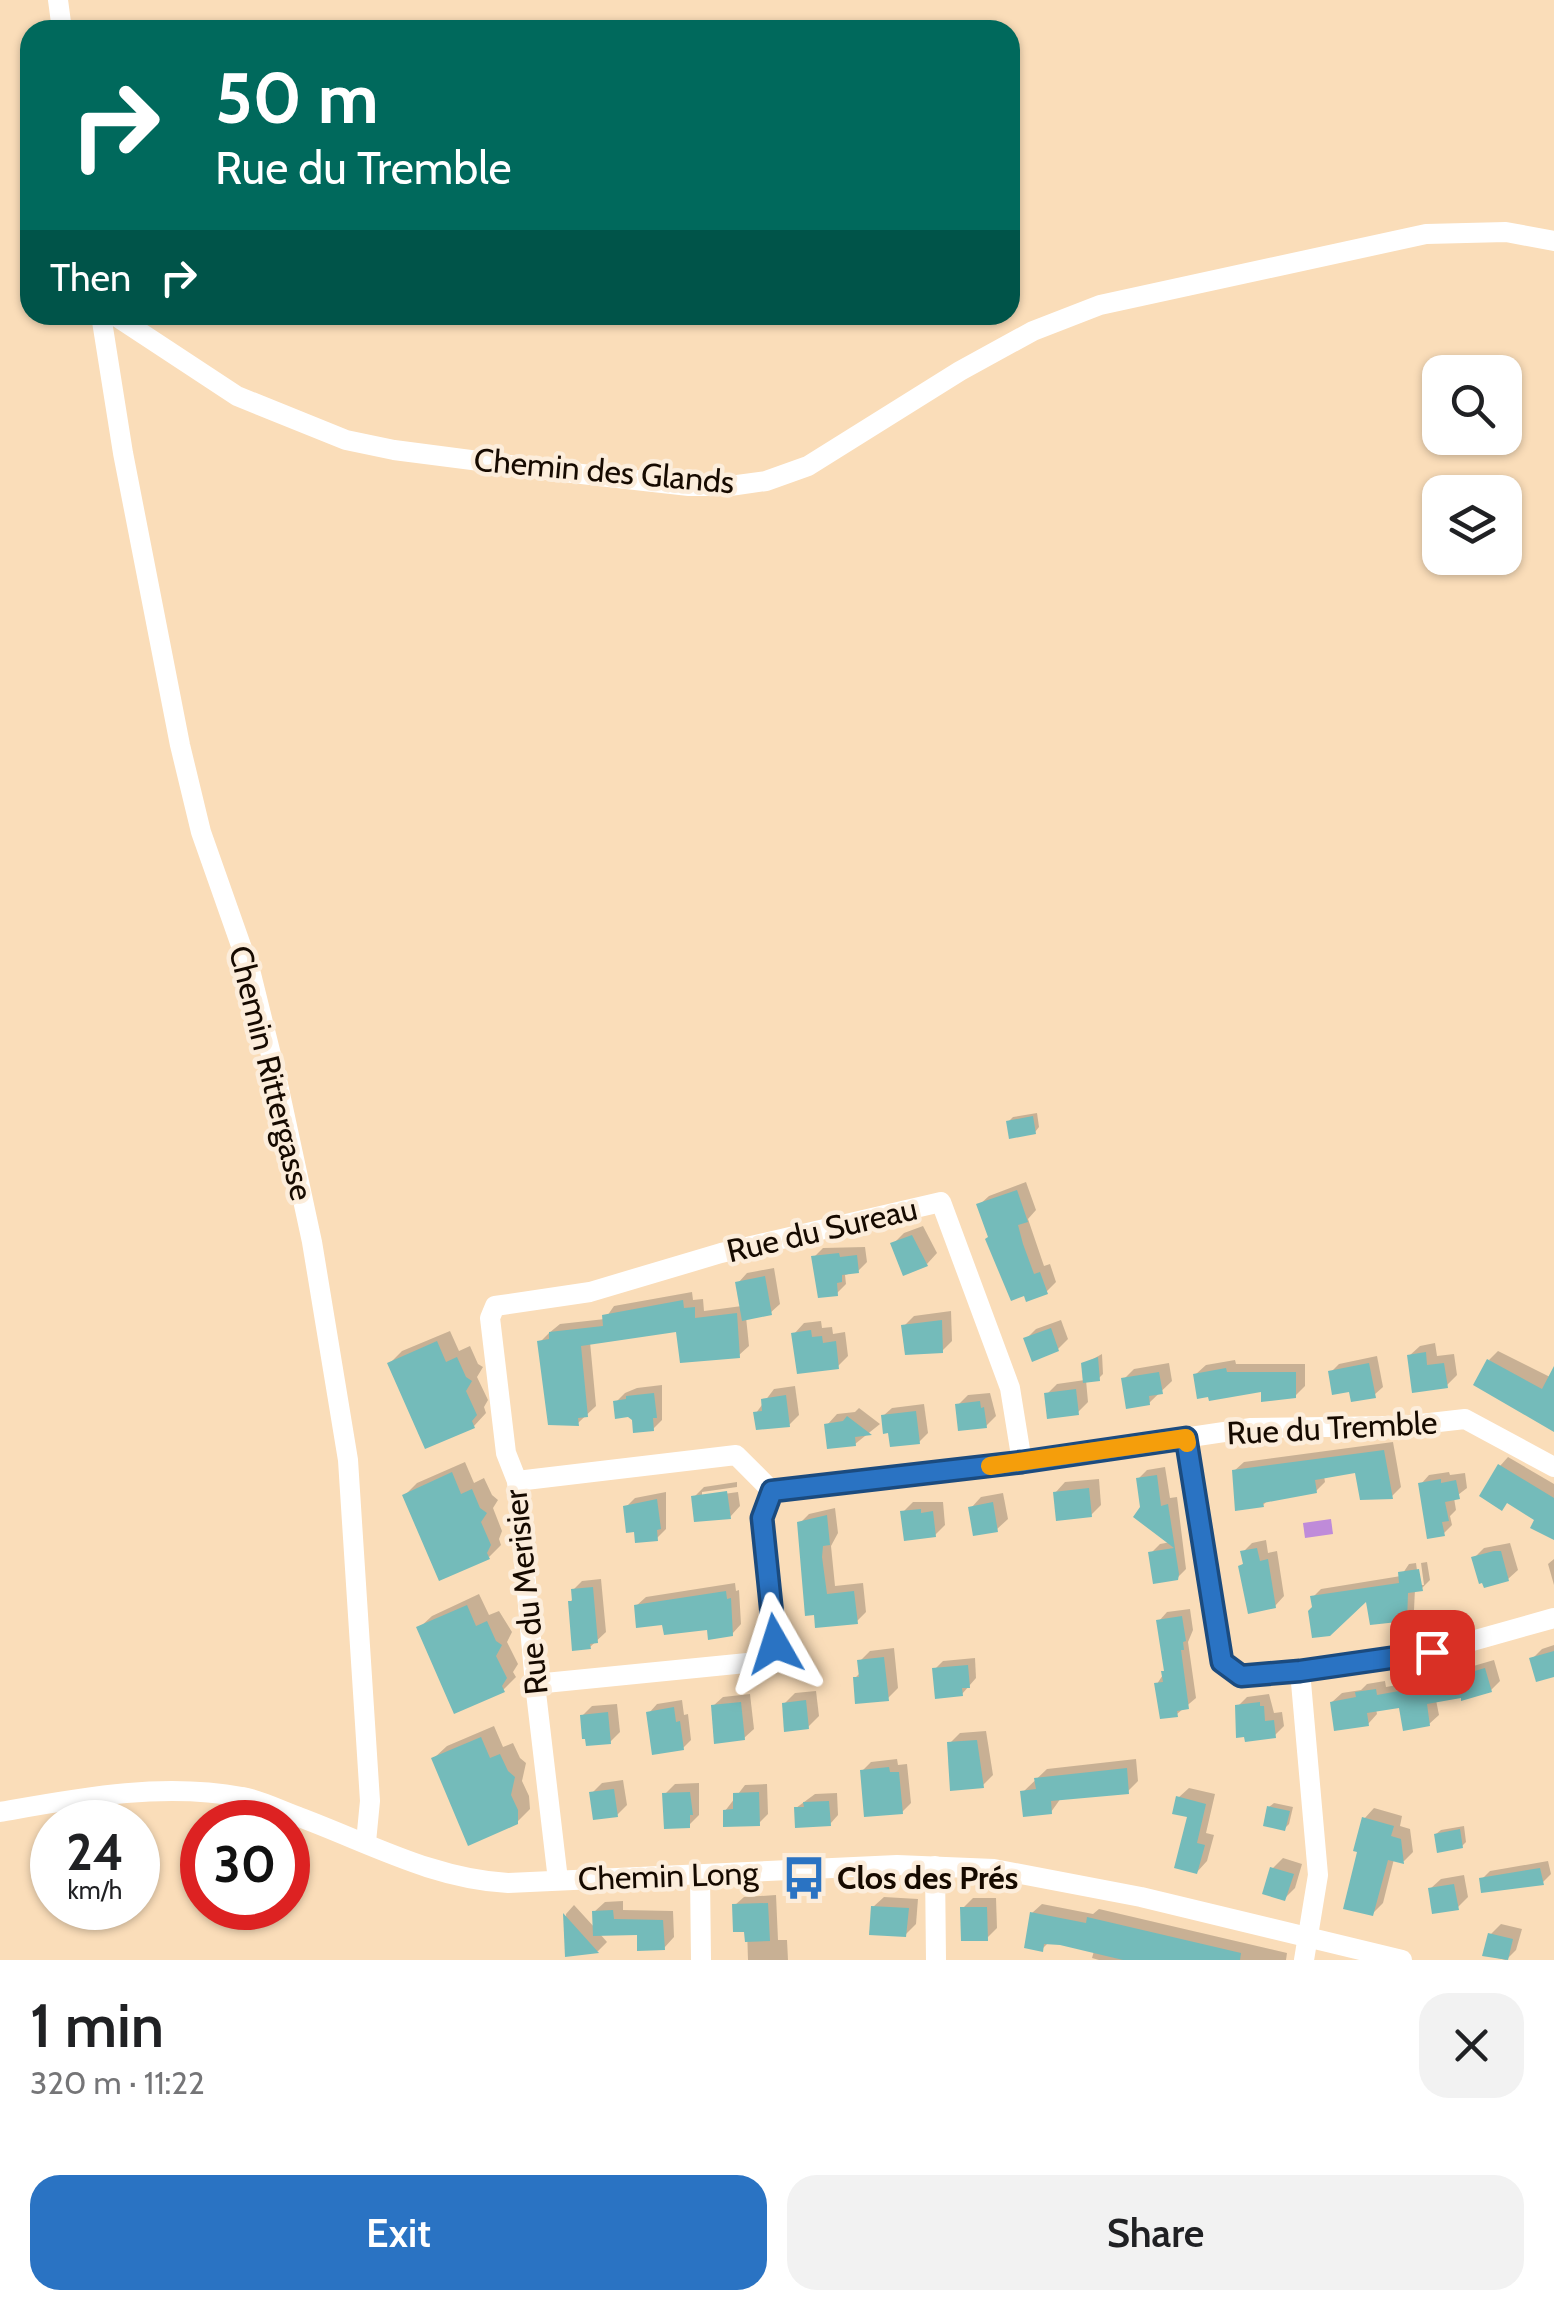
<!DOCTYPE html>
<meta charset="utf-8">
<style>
body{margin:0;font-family:Cabin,sans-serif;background:#f2f2f2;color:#202124;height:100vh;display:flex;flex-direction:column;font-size:38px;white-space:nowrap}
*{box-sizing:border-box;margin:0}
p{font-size:32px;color:#757577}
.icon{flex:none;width:55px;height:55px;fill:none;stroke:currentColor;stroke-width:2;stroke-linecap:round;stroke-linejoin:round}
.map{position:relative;height:1960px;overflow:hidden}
.details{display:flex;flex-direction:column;background:#fff;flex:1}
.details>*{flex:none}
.banner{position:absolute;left:20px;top:20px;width:1000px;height:305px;border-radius:30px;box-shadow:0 2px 8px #0004;background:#00695c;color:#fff;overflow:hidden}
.fabs{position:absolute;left:1422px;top:355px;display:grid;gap:20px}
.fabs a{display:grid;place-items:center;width:100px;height:100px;border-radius:20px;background:#fff;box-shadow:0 2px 8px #0004;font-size:50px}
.speed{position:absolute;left:30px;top:1800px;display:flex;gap:20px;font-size:50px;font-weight:700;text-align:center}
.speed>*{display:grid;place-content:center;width:130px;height:130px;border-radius:50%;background:#fff;box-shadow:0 2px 8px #0004;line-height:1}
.speed small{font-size:25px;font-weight:400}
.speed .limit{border:15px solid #d22;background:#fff;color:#111}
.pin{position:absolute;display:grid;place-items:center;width:85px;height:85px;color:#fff;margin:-42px;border-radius:20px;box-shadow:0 5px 15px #0006}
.me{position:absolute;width:110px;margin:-55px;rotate:354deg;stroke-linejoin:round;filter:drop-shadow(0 0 8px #0008)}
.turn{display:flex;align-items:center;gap:35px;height:210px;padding:0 30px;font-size:45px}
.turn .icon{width:130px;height:130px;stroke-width:2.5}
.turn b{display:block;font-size:70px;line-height:85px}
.then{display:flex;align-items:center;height:95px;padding:0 30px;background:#0003;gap:20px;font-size:38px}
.round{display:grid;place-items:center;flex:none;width:105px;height:105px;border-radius:30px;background:#f2f2f2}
.summary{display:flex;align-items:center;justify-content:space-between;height:170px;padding:0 30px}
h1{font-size:60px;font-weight:600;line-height:75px}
.button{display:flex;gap:20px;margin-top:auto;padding:20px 30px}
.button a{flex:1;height:115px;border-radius:30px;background:#2a73c3;color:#fff;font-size:40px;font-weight:600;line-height:115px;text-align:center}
.button a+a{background:#f2f2f2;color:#202124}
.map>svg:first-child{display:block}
.water{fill:#bf8bd9}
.shadow{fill:#0003}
.building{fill:#74bbba}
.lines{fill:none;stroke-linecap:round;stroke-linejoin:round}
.minor{stroke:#fff;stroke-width:20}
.route-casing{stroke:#1b4b7f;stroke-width:25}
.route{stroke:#2a73c3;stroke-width:18}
.slow{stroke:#f59e0b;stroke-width:18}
.labels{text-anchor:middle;stroke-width:9;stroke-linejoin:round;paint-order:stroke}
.street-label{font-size:32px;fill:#160a00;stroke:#fceddb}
.poi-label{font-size:32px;font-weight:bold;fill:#160a00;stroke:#fceddb;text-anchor:start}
</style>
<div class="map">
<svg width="1554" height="1960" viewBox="0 0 1554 1960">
<rect width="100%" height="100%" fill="#faddb9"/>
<polygon class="water" points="1331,1519 1333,1534 1305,1538 1303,1523"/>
<g class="shadow">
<polygon points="1037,1113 1039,1127 1035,1132 1009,1121 1013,1117"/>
<polygon points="1026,1182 1036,1210 1028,1219 1044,1266 1050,1264 1056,1282 1046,1292 991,1237 979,1205 989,1196"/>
<polygon points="923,1226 937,1253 927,1264 893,1244 904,1233"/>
<polygon points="865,1247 867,1262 858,1271 845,1275 846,1284 837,1293 814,1257 823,1248"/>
<polygon points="774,1268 780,1304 770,1313 746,1317 749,1346 739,1355 678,1329 590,1342 596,1406 578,1423 540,1342 549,1333 560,1324 605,1319 614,1306 692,1292 693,1300 703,1299 704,1311 742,1306 738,1283 747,1273"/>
<polygon points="951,1311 952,1341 942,1351 904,1326 914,1316"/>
<polygon points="1061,1320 1068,1339 1058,1349 1026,1339 1036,1329"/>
<polygon points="821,1321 822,1328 832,1327 833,1334 845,1332 848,1356 838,1366 794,1334 804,1323"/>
<polygon points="450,1331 459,1351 470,1346 478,1364 483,1367 477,1377 488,1400 484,1407 486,1413 474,1426 390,1363 402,1351"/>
<polygon points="1435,1343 1437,1356 1454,1354 1457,1375 1447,1385 1409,1356 1420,1346"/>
<polygon points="1498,1351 1554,1379 1554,1429 1489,1360"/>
<polygon points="1102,1354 1103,1374 1099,1378 1086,1380 1088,1402 1078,1412 1047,1394 1057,1384 1085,1380 1084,1364"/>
<polygon points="1377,1356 1383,1387 1374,1395 1351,1389 1331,1372 1339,1364"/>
<polygon points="1235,1360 1236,1364 1305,1364 1305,1386 1295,1396 1196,1374 1206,1365"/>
<polygon points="1169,1363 1172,1381 1149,1403 1124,1379 1134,1369"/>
<polygon points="662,1385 662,1420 653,1429 629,1415 616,1402 625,1393 637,1388"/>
<polygon points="795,1386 799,1415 789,1425 756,1413 774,1389"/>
<polygon points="990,1393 996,1416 986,1426 958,1405 968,1395"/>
<polygon points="924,1404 928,1433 919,1442 883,1416 892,1408"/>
<polygon points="859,1408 880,1424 855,1444 827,1425 837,1414 855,1412"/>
<polygon points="1393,1442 1401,1487 1392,1496 1357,1470 1324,1476 1325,1482 1316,1491 1269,1499 1263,1505 1234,1471 1244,1462"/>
<polygon points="1508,1457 1554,1484 1554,1536 1538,1520 1500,1466"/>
<polygon points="465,1462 474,1483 484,1478 492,1495 498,1500 493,1508 502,1531 499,1539 501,1545 489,1557 405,1495 417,1483"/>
<polygon points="1165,1467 1170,1498 1177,1497 1186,1569 1177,1578 1151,1553 1160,1544 1171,1542 1143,1508 1138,1479 1147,1470"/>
<polygon points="1449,1472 1450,1475 1465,1473 1467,1488 1454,1498 1456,1510 1450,1516 1452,1525 1443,1534 1421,1484 1429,1475"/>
<polygon points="1099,1479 1101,1505 1091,1515 1055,1493 1065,1482"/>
<polygon points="737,1482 737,1487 702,1492 702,1497 738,1492 740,1506 730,1517 694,1497 704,1487"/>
<polygon points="666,1492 666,1529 657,1538 636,1530 626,1507 635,1498"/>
<polygon points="1003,1493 1008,1519 997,1529 971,1508 981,1497"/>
<polygon points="913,1502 943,1502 945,1525 935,1535 903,1512"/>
<polygon points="835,1508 838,1533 831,1546 835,1586 863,1583 866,1612 857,1621 816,1612 800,1523 809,1514"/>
<polygon points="1266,1540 1268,1553 1277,1551 1284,1596 1275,1606 1241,1566 1245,1562 1243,1552 1252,1543"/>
<polygon points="1510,1543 1518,1570 1508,1579 1474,1558 1484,1548"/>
<polygon points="1554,1559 1554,1585 1548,1564"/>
<polygon points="1427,1562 1430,1580 1422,1588 1415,1589 1414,1610 1406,1618 1368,1597 1314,1608 1313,1597 1321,1589 1401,1576 1409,1564 1416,1563 1419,1585 1424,1585 1421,1563"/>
<polygon points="601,1579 606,1632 590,1647 570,1602 574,1598 573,1590 582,1581"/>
<polygon points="735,1583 736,1591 739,1590 741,1624 732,1634 709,1627 665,1622 636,1606 646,1597"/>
<polygon points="479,1594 489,1615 499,1611 512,1632 507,1642 518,1664 513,1672 516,1677 503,1690 419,1628 432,1616"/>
<polygon points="1190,1609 1193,1630 1188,1642 1196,1698 1177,1714 1157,1684 1166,1670 1159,1621 1167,1612"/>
<polygon points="1554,1645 1554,1674 1532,1659 1542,1649"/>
<polygon points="894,1648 898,1688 888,1698 855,1678 861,1672 860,1661 870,1651"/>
<polygon points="975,1658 976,1678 962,1694 935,1669 943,1661"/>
<polygon points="1494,1660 1500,1681 1491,1690 1436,1700 1439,1715 1429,1724 1401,1705 1376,1709 1377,1714 1368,1724 1332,1702 1342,1693 1361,1690 1367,1684 1385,1681 1386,1687 1414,1682 1421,1675 1445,1671 1446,1674"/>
<polygon points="816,1691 819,1716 808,1727 784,1704 795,1693"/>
<polygon points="750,1694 754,1729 744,1738 713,1706 723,1697"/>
<polygon points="1269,1694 1274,1713 1282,1712 1284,1726 1275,1735 1237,1707 1247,1697"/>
<polygon points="682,1700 684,1715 688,1714 691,1740 683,1748 649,1713 657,1704"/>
<polygon points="617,1704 620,1732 610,1742 582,1716 592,1706"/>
<polygon points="494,1726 503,1747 513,1743 520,1758 526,1763 522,1781 529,1796 530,1809 517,1822 434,1758 447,1746"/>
<polygon points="986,1731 993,1775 983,1785 950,1743 960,1733"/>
<polygon points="897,1759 898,1765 907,1764 911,1803 902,1812 862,1771 871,1762"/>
<polygon points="1136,1759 1138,1781 1128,1791 1061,1798 1051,1812 1023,1792 1047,1769"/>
<polygon points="623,1780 627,1805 617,1815 592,1793 602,1783"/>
<polygon points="699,1783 699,1815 689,1825 665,1794 675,1784"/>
<polygon points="767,1784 768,1814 759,1823 725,1811 745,1785"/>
<polygon points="1189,1788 1215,1794 1206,1833 1214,1835 1207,1861 1197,1872 1191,1816 1178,1798"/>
<polygon points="837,1793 838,1815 830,1824 796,1808 815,1794"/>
<polygon points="1274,1803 1293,1807 1289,1824 1285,1828 1269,1807"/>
<polygon points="1374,1808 1402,1816 1400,1826 1410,1829 1413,1852 1404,1861 1394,1859 1383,1903 1373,1913 1361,1850 1364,1819"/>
<polygon points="1464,1826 1466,1842 1462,1846 1436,1834 1441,1830"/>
<polygon points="1283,1858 1302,1864 1295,1888 1285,1898 1273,1868"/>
<polygon points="1548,1861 1551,1874 1543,1882 1482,1879 1490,1871"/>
<polygon points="1464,1875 1468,1897 1457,1908 1430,1889 1441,1879"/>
<polygon points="776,1895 778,1940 787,1940 788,1960 748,1960 747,1929 735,1905 744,1897"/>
<polygon points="884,1897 918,1899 916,1924 905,1935 873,1907"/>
<polygon points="973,1898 996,1898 997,1928 987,1938 963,1908"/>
<polygon points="623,1901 623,1910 673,1911 674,1937 664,1948 639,1933 600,1934 607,1942 598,1951 567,1954 566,1914 574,1905 595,1928 594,1912 605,1902"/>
<polygon points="1042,1904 1093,1914 1099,1909 1287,1953 1286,1960 1099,1960 1092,1958 1094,1951 1049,1942 1042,1949 1032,1913"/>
<polygon points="1501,1924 1522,1929 1516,1950 1506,1960 1485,1955 1491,1934"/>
</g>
<g class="building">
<polygon points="1033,1116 1036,1134 1009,1139 1006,1121"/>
<polygon points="1017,1190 1028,1222 1018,1225 1023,1244 1034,1274 1040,1272 1048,1294 1026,1302 1024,1296 1011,1301 985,1239 988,1237 976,1204"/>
<polygon points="912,1235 928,1266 903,1276 890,1243"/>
<polygon points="839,1253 840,1257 857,1255 859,1273 842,1275 842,1282 837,1283 838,1296 818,1298 811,1256"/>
<polygon points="765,1276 772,1315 742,1321 735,1282"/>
<polygon points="683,1300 684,1308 695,1307 695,1318 737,1313 740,1358 680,1363 676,1332 581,1346 588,1417 578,1418 579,1426 548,1425 537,1341 549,1339 549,1332 603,1326 602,1315"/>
<polygon points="942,1320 943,1353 905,1355 901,1325"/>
<polygon points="1051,1328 1059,1351 1032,1362 1023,1338"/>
<polygon points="811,1330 812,1337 822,1336 823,1343 836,1341 839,1369 797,1374 791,1333"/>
<polygon points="437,1341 446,1362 457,1357 466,1377 472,1381 466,1391 477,1415 472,1421 475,1428 425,1449 387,1363"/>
<polygon points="1426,1352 1427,1365 1444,1363 1448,1388 1412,1393 1407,1355"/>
<polygon points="1098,1357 1100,1381 1083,1383 1081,1363"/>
<polygon points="1487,1359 1542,1389 1554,1366 1554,1432 1473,1385"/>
<polygon points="1369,1363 1376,1398 1351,1402 1349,1392 1332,1395 1328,1371"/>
<polygon points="1226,1368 1227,1372 1296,1372 1296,1398 1261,1402 1261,1392 1209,1401 1208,1397 1197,1399 1193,1374"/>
<polygon points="1159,1372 1163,1394 1149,1396 1150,1405 1126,1409 1121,1378"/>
<polygon points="1076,1389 1079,1415 1047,1419 1044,1393"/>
<polygon points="654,1393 657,1418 653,1418 654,1431 633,1433 632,1420 628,1417 615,1419 613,1401 626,1399 626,1396"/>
<polygon points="786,1395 790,1427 756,1430 753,1412 762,1411 761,1399"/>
<polygon points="980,1401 981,1408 984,1407 987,1428 958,1431 955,1404"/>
<polygon points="916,1411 920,1444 890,1447 888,1433 883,1434 881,1415"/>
<polygon points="847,1416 872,1435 855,1437 856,1446 827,1449 824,1424 843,1421"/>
<polygon points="1384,1450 1393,1499 1360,1500 1355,1473 1315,1480 1317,1493 1263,1503 1264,1507 1235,1511 1232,1470"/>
<polygon points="1498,1464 1554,1498 1554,1540 1530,1528 1534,1520 1507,1503 1502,1511 1479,1496"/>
<polygon points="452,1472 461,1494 472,1489 480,1508 487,1513 481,1522 491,1545 487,1553 490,1559 439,1581 402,1495"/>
<polygon points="1157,1475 1161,1506 1168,1504 1179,1574 1178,1580 1153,1584 1148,1552 1174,1548 1133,1517 1140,1507 1136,1478"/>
<polygon points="1441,1479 1441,1483 1456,1480 1460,1499 1445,1502 1449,1521 1442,1522 1445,1536 1427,1539 1418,1483"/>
<polygon points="1089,1488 1092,1517 1056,1521 1053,1492"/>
<polygon points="727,1491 731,1519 694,1522 691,1496"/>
<polygon points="657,1499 661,1529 657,1530 658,1541 635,1543 634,1532 626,1533 623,1506"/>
<polygon points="993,1502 998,1532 973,1536 968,1507"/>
<polygon points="921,1509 921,1513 933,1511 936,1537 904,1541 900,1511"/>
<polygon points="827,1515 830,1545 823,1546 822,1557 827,1594 854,1591 858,1624 815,1628 814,1615 805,1616 797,1522"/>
<polygon points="1257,1548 1260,1561 1268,1559 1276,1608 1248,1614 1238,1566 1243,1564 1240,1551"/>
<polygon points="1494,1551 1501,1551 1509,1581 1484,1588 1482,1583 1479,1584 1471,1557"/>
<polygon points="1419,1569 1423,1591 1408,1593 1407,1621 1370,1625 1366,1602 1330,1636 1312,1638 1308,1611 1312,1607 1310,1596 1399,1583 1398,1572"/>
<polygon points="593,1587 598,1643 590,1644 591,1649 572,1651 568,1601 572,1601 571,1589"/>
<polygon points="726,1591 727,1599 731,1598 733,1636 708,1640 707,1630 664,1635 662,1625 636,1628 634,1605"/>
<polygon points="467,1605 476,1626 487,1621 496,1641 502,1645 496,1656 507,1678 502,1686 505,1692 454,1714 416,1627"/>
<polygon points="1182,1616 1186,1641 1183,1642 1184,1650 1181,1650 1189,1709 1177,1711 1178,1717 1160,1719 1154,1683 1163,1682 1161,1671 1164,1671 1156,1620"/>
<polygon points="1554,1651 1554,1677 1536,1682 1529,1658"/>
<polygon points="884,1657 889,1701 855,1704 853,1677 859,1677 857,1660"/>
<polygon points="968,1665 970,1688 962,1688 963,1696 935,1699 932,1668"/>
<polygon points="1485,1668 1492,1692 1461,1701 1461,1698 1427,1704 1430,1726 1403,1731 1399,1708 1367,1713 1369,1726 1334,1731 1330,1702 1356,1697 1355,1692 1376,1689 1377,1695 1410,1689 1409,1684 1437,1679 1437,1682"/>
<polygon points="806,1700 809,1729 784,1732 782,1703"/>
<polygon points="741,1702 745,1740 714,1744 711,1705"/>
<polygon points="1260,1702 1260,1706 1264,1706 1265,1721 1274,1720 1276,1738 1245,1742 1244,1737 1236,1738 1235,1705"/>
<polygon points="674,1707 676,1722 680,1721 684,1750 652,1755 646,1712"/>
<polygon points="608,1712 611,1744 586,1746 585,1739 582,1739 580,1715"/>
<polygon points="481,1737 490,1758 500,1754 508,1771 515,1777 511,1795 518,1810 518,1824 468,1846 431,1758"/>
<polygon points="977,1740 984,1788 950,1791 947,1742"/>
<polygon points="889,1767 890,1772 899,1772 903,1814 864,1817 860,1770"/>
<polygon points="1127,1768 1129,1794 1051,1801 1052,1814 1023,1817 1020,1791 1036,1789 1034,1778"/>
<polygon points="614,1789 618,1817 593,1820 589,1792"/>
<polygon points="690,1792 693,1815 690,1815 690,1828 664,1829 662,1793"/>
<polygon points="759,1792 760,1826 723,1827 723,1810 733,1809 733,1793"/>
<polygon points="1176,1796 1206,1804 1197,1843 1205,1845 1197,1874 1174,1868 1187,1817 1172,1814"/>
<polygon points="829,1801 831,1826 795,1828 794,1807 804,1807 803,1802"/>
<polygon points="1267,1806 1290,1811 1285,1831 1263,1826"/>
<polygon points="1362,1817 1394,1826 1391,1836 1401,1839 1404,1864 1388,1860 1373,1916 1343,1909 1357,1852 1353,1851"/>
<polygon points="1460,1829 1463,1848 1437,1853 1434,1834"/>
<polygon points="1270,1867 1294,1874 1285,1901 1262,1894"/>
<polygon points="1540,1868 1544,1885 1481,1893 1479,1878"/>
<polygon points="1454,1884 1459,1910 1432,1914 1428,1888"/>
<polygon points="768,1903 770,1941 745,1942 744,1932 733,1932 732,1904"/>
<polygon points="871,1906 909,1908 906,1937 869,1935"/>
<polygon points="960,1907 987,1907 988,1941 961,1941"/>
<polygon points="613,1910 614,1919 663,1920 665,1950 637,1951 637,1935 593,1936 592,1911"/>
<polygon points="1030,1912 1086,1923 1087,1917 1241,1953 1240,1960 1123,1960 1060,1945 1044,1944 1043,1952 1024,1948"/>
<polygon points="563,1913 599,1953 565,1957"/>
<polygon points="1488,1933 1513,1939 1508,1960 1482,1956"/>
</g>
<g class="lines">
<g class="minor">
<polyline points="58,0 62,30"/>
<polyline points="101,315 123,453 180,745 201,832 251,974 276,1075 312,1242 348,1460 370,1801 366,1842"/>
<polyline points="114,315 237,396 346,440 394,450 564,472 689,486 730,486 766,481 808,466 960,371 1033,331 1100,305 1426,234 1506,232 1554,241"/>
<polyline points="1186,1438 1222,1662 1241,1676 1300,1671 1318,1875 1304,1960"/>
<polyline points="517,1481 736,1455 772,1491 1022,1462 1251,1428 1403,1426 1465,1419 1554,1467"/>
<polyline points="1300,1671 1433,1652 1554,1618"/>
<polyline points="535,1684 767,1661 775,1644 762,1518 772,1491"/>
<path d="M0,1812c79,-14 161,-30 242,-15 19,3 39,14 57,20 70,26 134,62 209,66l389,-18 97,4 147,28 261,63"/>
<polyline points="935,1866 936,1960"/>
<polyline points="700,1875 701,1960"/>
<polyline points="558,1880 535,1684 517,1481 506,1453 490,1318 495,1306 590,1292 721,1253 941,1202 1010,1388 1022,1462"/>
</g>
</g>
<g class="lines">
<g class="route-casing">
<polyline id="route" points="775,1644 762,1518 772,1491 1022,1462 1186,1438 1222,1662 1241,1676 1300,1671 1432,1652"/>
</g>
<use href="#route" class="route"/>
<polyline class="slow" points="990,1466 1186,1438 1187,1443"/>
</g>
<defs>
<g id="bus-bare" transform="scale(3.45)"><path d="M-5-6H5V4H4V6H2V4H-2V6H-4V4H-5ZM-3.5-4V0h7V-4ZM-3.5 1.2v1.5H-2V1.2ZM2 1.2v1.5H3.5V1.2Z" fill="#2a73c3" stroke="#fceddb" stroke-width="2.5" paint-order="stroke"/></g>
</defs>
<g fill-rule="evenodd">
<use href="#bus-bare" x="804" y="1878"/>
</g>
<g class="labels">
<g class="street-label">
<text transform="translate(604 471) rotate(5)" y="11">Chemin des Glands</text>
<text transform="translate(271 1073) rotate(76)" y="11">Chemin Rittergasse</text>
<text transform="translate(822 1230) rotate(-13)" y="11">Rue du Sureau</text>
<text transform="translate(1332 1428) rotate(-3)" y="11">Rue du Tremble</text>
<text transform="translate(526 1592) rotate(-96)" y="11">Rue du Merisier</text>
<text transform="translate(668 1876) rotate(-2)" y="11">Chemin Long</text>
</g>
<g class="poi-label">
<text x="837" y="1889">Clos des Prés</text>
</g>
</g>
</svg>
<div class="fabs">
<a><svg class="icon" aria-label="search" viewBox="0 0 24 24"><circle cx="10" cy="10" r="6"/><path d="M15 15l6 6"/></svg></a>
<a><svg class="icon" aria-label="layers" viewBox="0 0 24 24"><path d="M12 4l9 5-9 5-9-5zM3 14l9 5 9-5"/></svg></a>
</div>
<div class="speed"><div>24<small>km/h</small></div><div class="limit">30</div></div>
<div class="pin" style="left:1432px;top:1652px;background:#d93025"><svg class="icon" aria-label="arrive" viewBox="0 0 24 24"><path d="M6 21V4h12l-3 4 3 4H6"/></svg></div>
<svg class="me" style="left:775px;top:1644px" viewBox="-20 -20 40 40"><path d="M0-17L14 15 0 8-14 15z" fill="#2a73c3" stroke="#fff" stroke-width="4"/></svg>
<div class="banner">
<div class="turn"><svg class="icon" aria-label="right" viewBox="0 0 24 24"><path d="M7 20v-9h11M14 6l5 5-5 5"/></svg><div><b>50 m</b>Rue du Tremble</div></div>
<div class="then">Then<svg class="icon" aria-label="right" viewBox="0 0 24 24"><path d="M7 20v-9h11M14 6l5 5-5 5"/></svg></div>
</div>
</div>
<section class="details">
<div class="summary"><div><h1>1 min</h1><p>320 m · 11:22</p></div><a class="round"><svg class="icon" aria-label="close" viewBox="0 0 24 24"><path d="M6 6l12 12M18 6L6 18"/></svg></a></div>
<div class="button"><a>Exit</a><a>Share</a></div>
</section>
